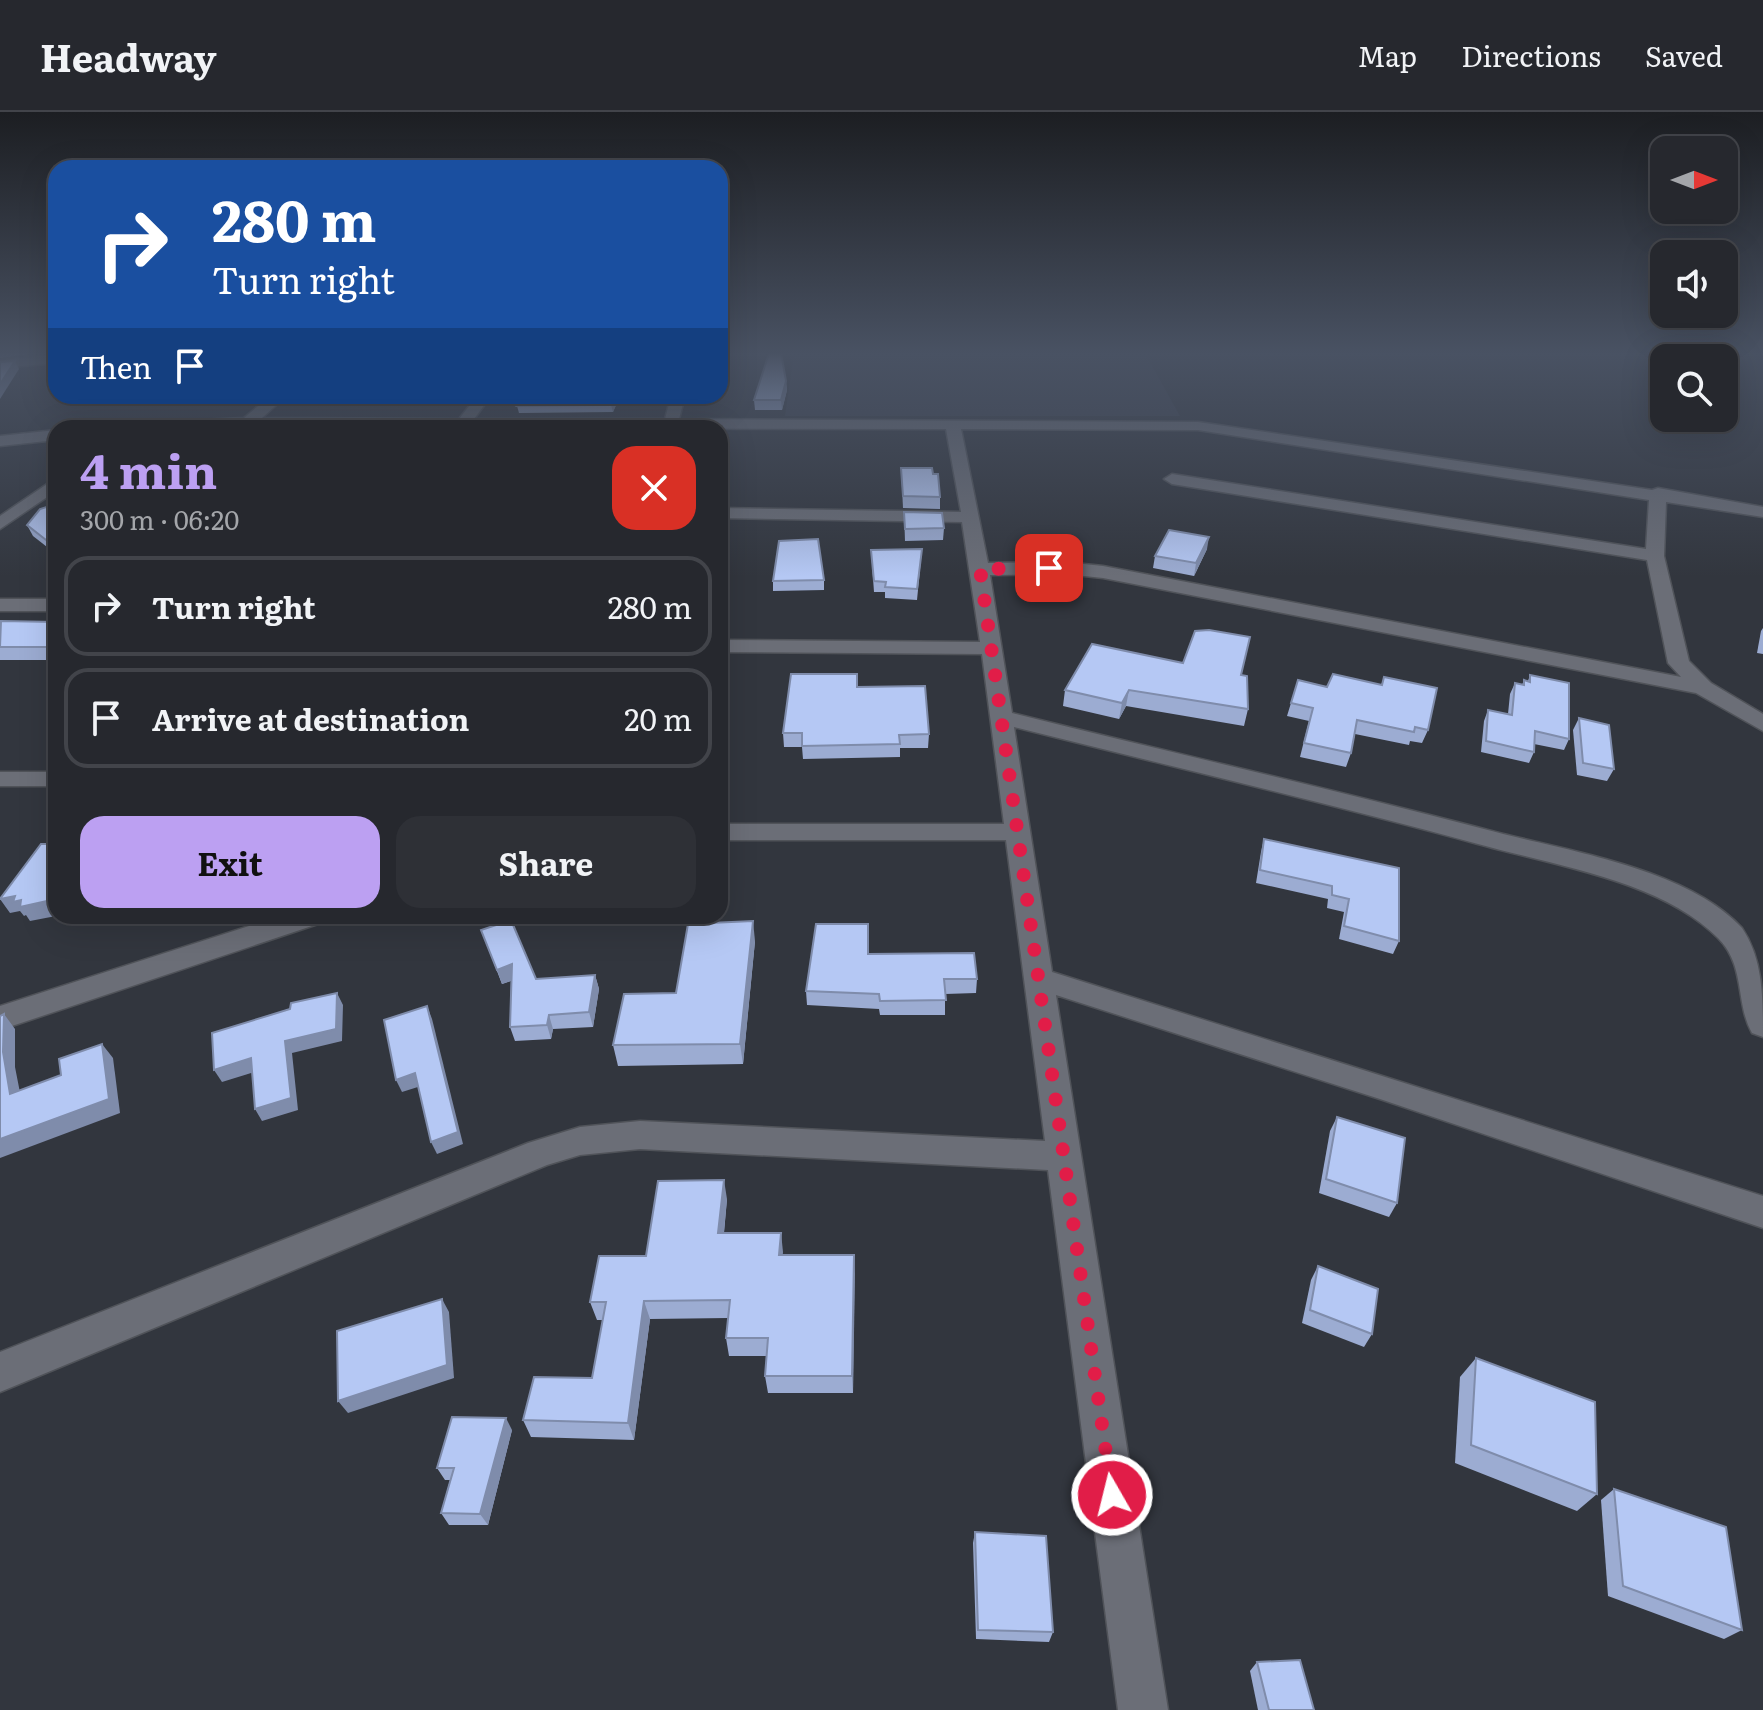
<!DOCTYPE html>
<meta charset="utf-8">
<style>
body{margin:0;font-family:Literata,serif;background:#2e3036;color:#f1f3f6;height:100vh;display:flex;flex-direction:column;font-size:30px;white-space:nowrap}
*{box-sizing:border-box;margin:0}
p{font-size:26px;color:#a4a6aa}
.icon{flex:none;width:44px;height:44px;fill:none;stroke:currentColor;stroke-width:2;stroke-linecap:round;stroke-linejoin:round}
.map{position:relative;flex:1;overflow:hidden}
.panel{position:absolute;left:48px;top:308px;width:680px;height:504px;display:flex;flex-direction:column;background:#26282e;border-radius:24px;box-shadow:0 8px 32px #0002,0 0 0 2px #42444a}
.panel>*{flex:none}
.guide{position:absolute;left:48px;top:48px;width:680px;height:244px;border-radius:24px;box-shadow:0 8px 32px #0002,0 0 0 2px #42444a;background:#1a4fa0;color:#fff;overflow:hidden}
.needle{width:52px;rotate:90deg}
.tools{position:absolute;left:1650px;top:24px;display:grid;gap:16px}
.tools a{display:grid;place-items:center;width:88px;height:88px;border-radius:16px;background:#26282e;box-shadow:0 8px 32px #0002,0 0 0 2px #42444a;font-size:40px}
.pin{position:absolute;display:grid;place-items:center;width:68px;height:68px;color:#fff;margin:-34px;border-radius:16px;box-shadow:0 4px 12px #0006}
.me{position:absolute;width:88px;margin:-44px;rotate:352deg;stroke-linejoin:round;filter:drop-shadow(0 0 6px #0008)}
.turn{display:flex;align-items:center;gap:28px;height:168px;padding:0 32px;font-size:36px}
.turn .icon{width:104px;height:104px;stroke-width:2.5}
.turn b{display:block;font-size:56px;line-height:68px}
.then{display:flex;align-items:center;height:76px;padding:0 32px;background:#0003;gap:16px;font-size:30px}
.round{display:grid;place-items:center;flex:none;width:84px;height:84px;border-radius:24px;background:#2e3036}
.head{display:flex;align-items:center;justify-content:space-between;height:136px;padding:0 32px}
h1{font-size:48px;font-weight:700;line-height:60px;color:#bca0f2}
.button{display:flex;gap:16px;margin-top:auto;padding:16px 32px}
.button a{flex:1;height:92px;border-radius:24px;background:#bca0f2;color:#111;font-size:32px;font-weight:700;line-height:92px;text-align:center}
.button a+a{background:#2e3036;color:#f1f3f6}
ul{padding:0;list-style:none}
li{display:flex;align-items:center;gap:24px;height:100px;margin:0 16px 12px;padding:0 16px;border:4px solid #42444a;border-radius:24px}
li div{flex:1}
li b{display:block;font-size:30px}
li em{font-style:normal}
header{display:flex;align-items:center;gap:48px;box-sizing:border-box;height:112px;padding:0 40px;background:#26282e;border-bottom:2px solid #42444a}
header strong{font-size:38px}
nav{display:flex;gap:44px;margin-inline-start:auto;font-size:28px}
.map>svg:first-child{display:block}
.built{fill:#3a3f4c}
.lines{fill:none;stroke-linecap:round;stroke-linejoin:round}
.minor-casing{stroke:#505359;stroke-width:3}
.minor{fill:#6b6e77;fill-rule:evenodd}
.wall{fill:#9cacd2}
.shaded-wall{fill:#7f8cab}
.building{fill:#b5c8f4;stroke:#7f8cab;stroke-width:2}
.route{stroke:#e11d48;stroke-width:14;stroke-dasharray:0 25.2}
</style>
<header>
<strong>Headway</strong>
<nav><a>Map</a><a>Directions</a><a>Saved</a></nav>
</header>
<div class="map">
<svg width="1763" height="1598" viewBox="0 0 1763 1598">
<rect width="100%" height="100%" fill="#32363e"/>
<polygon class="built" points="794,241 1145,241 1180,304 785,304"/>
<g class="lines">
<g class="minor-casing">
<g id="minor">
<polygon points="56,243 56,251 0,256 0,248"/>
<path d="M270,284h16l-24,22 197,1 18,-23h14l-17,23h191l6,-23h14l-6,23 519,3 454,68 6,-2 105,19v10l-97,-15 -2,54 25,105 22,22 52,31v17l-67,-38 -593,-115 -38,-4 -75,1 22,138c157,39 315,75 472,116 77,21 202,38 258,99 21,31 21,69 21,109l-11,-4c-17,-30 -6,-67 -34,-95 -56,-57 -165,-73 -240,-94 -154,-42 -309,-78 -464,-117l38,245 711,224v32l-383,-129 -324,-104 112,715h-50l-70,-540 -408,-21 -60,6 -33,10 -547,227v-40l528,-209 52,-16 60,-6 405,20 -39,-301h-286v-16h284l-22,-170 -262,-2v-12l260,2 -18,-120 -242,-4v-10l241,4 -15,-83 -837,-1 7,-4 128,-6zM961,317l237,1 451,70 -3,49 -474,-75 -8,5 8,5 475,76 21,103 13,14 -578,-111 -38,-4 -77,1z"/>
<polygon points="56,318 56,328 0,334 0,324"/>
<polygon points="56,366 56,379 0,417 0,404"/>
<rect x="0" y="487" width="56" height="12"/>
<rect x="0" y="660" width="56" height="14"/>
<polygon points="280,804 325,804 321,811 0,918 0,894"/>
</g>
</g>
<use href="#minor" class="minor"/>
</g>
<g class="wall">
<polygon points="786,269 787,278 782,298 755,298 754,288"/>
<polygon points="620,284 613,300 519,301 517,294"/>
<polygon points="901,356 933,362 940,385 940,397 903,396"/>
<polygon points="56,392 56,442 33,424 27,413"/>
<polygon points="904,400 944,416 943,428 905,429"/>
<polygon points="922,437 917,488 885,486 885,480 874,480 871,438"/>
<polygon points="1207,437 1194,464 1153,456 1155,444"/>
<polygon points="824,468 824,478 773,479 773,469"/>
<rect x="0" y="510" width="56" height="38"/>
<polygon points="1763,516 1763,542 1757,541 1761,519"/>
<polygon points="1241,563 1248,597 1244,614 1126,594 1119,607 1063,594 1065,578"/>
<polygon points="1530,563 1569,627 1564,638 1534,632 1534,640 1529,651 1481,640 1484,609 1488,598 1508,602 1510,582 1515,571 1522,573 1524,568 1528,569"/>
<polygon points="1298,568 1428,618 1422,631 1410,629 1409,633 1355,622 1351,641 1346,655 1300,645 1309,609 1287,604"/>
<polygon points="858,575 929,622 928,636 900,636 900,645 803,647 802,635 784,635 783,621"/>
<polygon points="1579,606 1614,657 1607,669 1577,663 1573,618"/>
<polygon points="1264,727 1399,756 1399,829 1393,842 1339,827 1344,800 1327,796 1328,787 1256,771 1261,740"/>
<polygon points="481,818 536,867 595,863 599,877 593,915 553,917 551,927 515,929 510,915 511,869 502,872"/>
<polygon points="755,829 743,952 618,954 613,933 676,881"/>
<polygon points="868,842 977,867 976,881 945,882 945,903 880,903 879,897 807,893 806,879"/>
<polygon points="1337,1005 1397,1091 1389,1105 1319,1081 1330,1019"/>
<polygon points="727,1087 724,1121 781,1121 782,1143 854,1143 853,1281 768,1281 765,1264 767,1244 729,1244 726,1226 728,1206 650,1207 634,1328 531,1325 523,1308 592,1266 603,1208 597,1208 590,1190 646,1144"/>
<polygon points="1318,1154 1372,1222 1364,1235 1302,1211 1311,1168"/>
<polygon points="1476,1246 1597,1382 1577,1399 1455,1351 1460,1265"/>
<polygon points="512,1318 488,1413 449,1413 441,1401 450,1368 445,1368 437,1356"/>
<polygon points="1614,1377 1742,1518 1724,1527 1608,1484 1601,1388"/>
<polygon points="975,1420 1053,1520 1049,1530 976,1527 973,1431"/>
<polygon points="1257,1550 1314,1598 1258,1598 1250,1559"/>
</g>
<g class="shaded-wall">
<polygon points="0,241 29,241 28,242 0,246"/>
<polygon points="15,249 19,257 0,287 0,272"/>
<polygon points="786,269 787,278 782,298 781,288"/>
<polygon points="616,284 620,284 613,300 611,293"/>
<polygon points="1209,425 1207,437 1194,464 1196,451"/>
<polygon points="1129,578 1126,594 1119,607 1122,591"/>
<polygon points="15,784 21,788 56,787 56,804 30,809 26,803 24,804 20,799 10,801 0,787"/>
<polygon points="533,804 556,804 535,811"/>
<polygon points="753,809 755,829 743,952 740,932"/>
<polygon points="512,852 516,867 502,872 497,858"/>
<polygon points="595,863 599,877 593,915 589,900"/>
<polygon points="337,881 343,893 342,929 292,941 298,998 262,1009 255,997 285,929"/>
<polygon points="427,894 432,907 463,1032 437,1042 431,1030"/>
<polygon points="4,902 15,917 15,955 23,996 10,982 3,940"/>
<polygon points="549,903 553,917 551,927 547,913"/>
<polygon points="102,932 113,946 120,1001 0,1046 0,1027"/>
<polygon points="251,946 258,959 222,970 214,958"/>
<polygon points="415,961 421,974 402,980 396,968"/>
<polygon points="724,1068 727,1087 722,1140 718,1121"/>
<polygon points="781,1121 783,1140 781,1162 779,1143"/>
<polygon points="854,1143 855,1162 853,1281 852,1264"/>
<polygon points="442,1187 449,1200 454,1266 348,1301 338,1289"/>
<polygon points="644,1189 650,1207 634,1328 628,1311"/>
<polygon points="506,1306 512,1318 488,1413 480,1402"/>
</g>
<g class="building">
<polygon points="769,241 781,241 786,269 781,288 754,288"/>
<polygon points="15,249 0,272 0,250"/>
<polygon points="526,284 616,284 611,293 517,294"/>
<polygon points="901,356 932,356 933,362 938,362 940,385 903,384"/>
<polygon points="56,392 56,434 55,435 27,413 40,397"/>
<polygon points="904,400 942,401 944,416 905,417"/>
<polygon points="1169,418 1209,425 1196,451 1155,444"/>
<polygon points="818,427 824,468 773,469 779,429"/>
<polygon points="922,437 917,477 885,475 886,470 874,469 871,438"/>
<polygon points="1,509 56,510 56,535 0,535"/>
<polygon points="1209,518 1250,525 1241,563 1247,564 1248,597 1129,578 1122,591 1065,578 1092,532 1183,551 1195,519"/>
<polygon points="791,562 857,562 857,575 925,574 929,622 899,623 900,632 802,634 802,621 783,621"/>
<polygon points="1333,562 1382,573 1384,565 1437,576 1428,618 1415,615 1414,620 1357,608 1351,641 1304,631 1313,596 1291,591 1298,568 1327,575"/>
<polygon points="1530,563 1569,571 1569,627 1535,619 1534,640 1486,629 1488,598 1512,603 1515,571 1524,573 1524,568 1530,570"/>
<polygon points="1579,606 1609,613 1614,657 1583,651"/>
<polygon points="1264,727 1399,756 1399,829 1344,814 1349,787 1332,783 1332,774 1260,758"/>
<polygon points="41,732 56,732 56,787 20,795 21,788 13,790 15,784 0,787"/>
<polygon points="511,808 536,867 595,863 589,900 549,903 547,913 510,915 512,852 497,858 481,818"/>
<polygon points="753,809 740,932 613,933 624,882 676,881 688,812"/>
<polygon points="816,812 868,812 868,842 974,841 977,867 944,867 946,888 880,889 879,882 806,879"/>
<polygon points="337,881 336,917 285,929 291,986 255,997 251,946 214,958 212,921 290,897 291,891"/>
<polygon points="427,894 458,1020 431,1030 415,961 396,968 384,908"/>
<polygon points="4,902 3,940 10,982 61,963 59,947 102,932 109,987 0,1027 0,904"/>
<polygon points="1337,1005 1405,1026 1397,1091 1326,1067"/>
<polygon points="724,1068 718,1121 781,1121 779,1143 854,1143 852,1264 765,1264 768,1226 726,1226 730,1188 644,1189 628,1311 523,1308 534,1265 592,1266 606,1190 590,1190 599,1144 646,1144 658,1069"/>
<polygon points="1318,1154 1378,1177 1372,1222 1310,1198"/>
<polygon points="442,1187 447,1253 338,1289 337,1219"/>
<polygon points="1476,1246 1595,1290 1597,1382 1471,1333"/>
<polygon points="452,1305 506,1306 480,1402 441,1401 454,1356 437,1356"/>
<polygon points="1614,1377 1726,1415 1742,1518 1623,1474"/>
<polygon points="975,1420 1046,1424 1053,1520 978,1518"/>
<polygon points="1300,1548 1314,1598 1269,1598 1257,1550"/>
</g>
<linearGradient id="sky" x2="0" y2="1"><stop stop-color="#1c1e22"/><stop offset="0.52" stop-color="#495263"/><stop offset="1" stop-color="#495263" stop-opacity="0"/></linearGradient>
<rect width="1763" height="465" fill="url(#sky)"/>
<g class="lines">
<polyline class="route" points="1049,456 980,457 1112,1383"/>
</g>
</svg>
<div class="tools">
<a><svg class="needle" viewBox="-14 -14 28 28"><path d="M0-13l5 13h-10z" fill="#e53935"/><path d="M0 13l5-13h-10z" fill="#a4a6aa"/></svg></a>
<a><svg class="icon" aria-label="sound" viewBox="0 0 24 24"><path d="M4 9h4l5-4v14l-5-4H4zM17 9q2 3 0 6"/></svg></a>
<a><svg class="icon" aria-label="search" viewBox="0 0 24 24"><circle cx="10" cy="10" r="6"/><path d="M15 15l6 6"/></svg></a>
</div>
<div class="pin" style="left:1049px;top:456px;background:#d93025"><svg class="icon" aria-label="arrive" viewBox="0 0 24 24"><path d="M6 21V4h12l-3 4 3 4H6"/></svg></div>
<svg class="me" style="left:1112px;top:1383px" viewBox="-20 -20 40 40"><circle r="17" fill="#e11d48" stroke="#fff" stroke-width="3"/><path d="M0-11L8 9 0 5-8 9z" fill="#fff"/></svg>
<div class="guide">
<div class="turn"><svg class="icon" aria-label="right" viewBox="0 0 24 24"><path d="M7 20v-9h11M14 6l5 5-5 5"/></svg><div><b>280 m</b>Turn right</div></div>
<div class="then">Then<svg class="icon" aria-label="arrive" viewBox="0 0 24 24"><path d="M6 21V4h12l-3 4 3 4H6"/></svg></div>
</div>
<section class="panel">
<div class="head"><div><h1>4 min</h1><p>300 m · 06:20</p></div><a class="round" style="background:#d93025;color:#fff"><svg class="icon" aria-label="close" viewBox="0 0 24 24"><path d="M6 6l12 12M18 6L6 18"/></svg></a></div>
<ul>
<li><svg class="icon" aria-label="right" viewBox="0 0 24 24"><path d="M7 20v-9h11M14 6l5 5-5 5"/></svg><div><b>Turn right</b></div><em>280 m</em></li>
<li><svg class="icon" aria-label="arrive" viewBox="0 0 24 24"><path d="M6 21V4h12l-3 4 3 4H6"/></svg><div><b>Arrive at destination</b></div><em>20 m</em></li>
</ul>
<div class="button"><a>Exit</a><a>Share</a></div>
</section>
</div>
